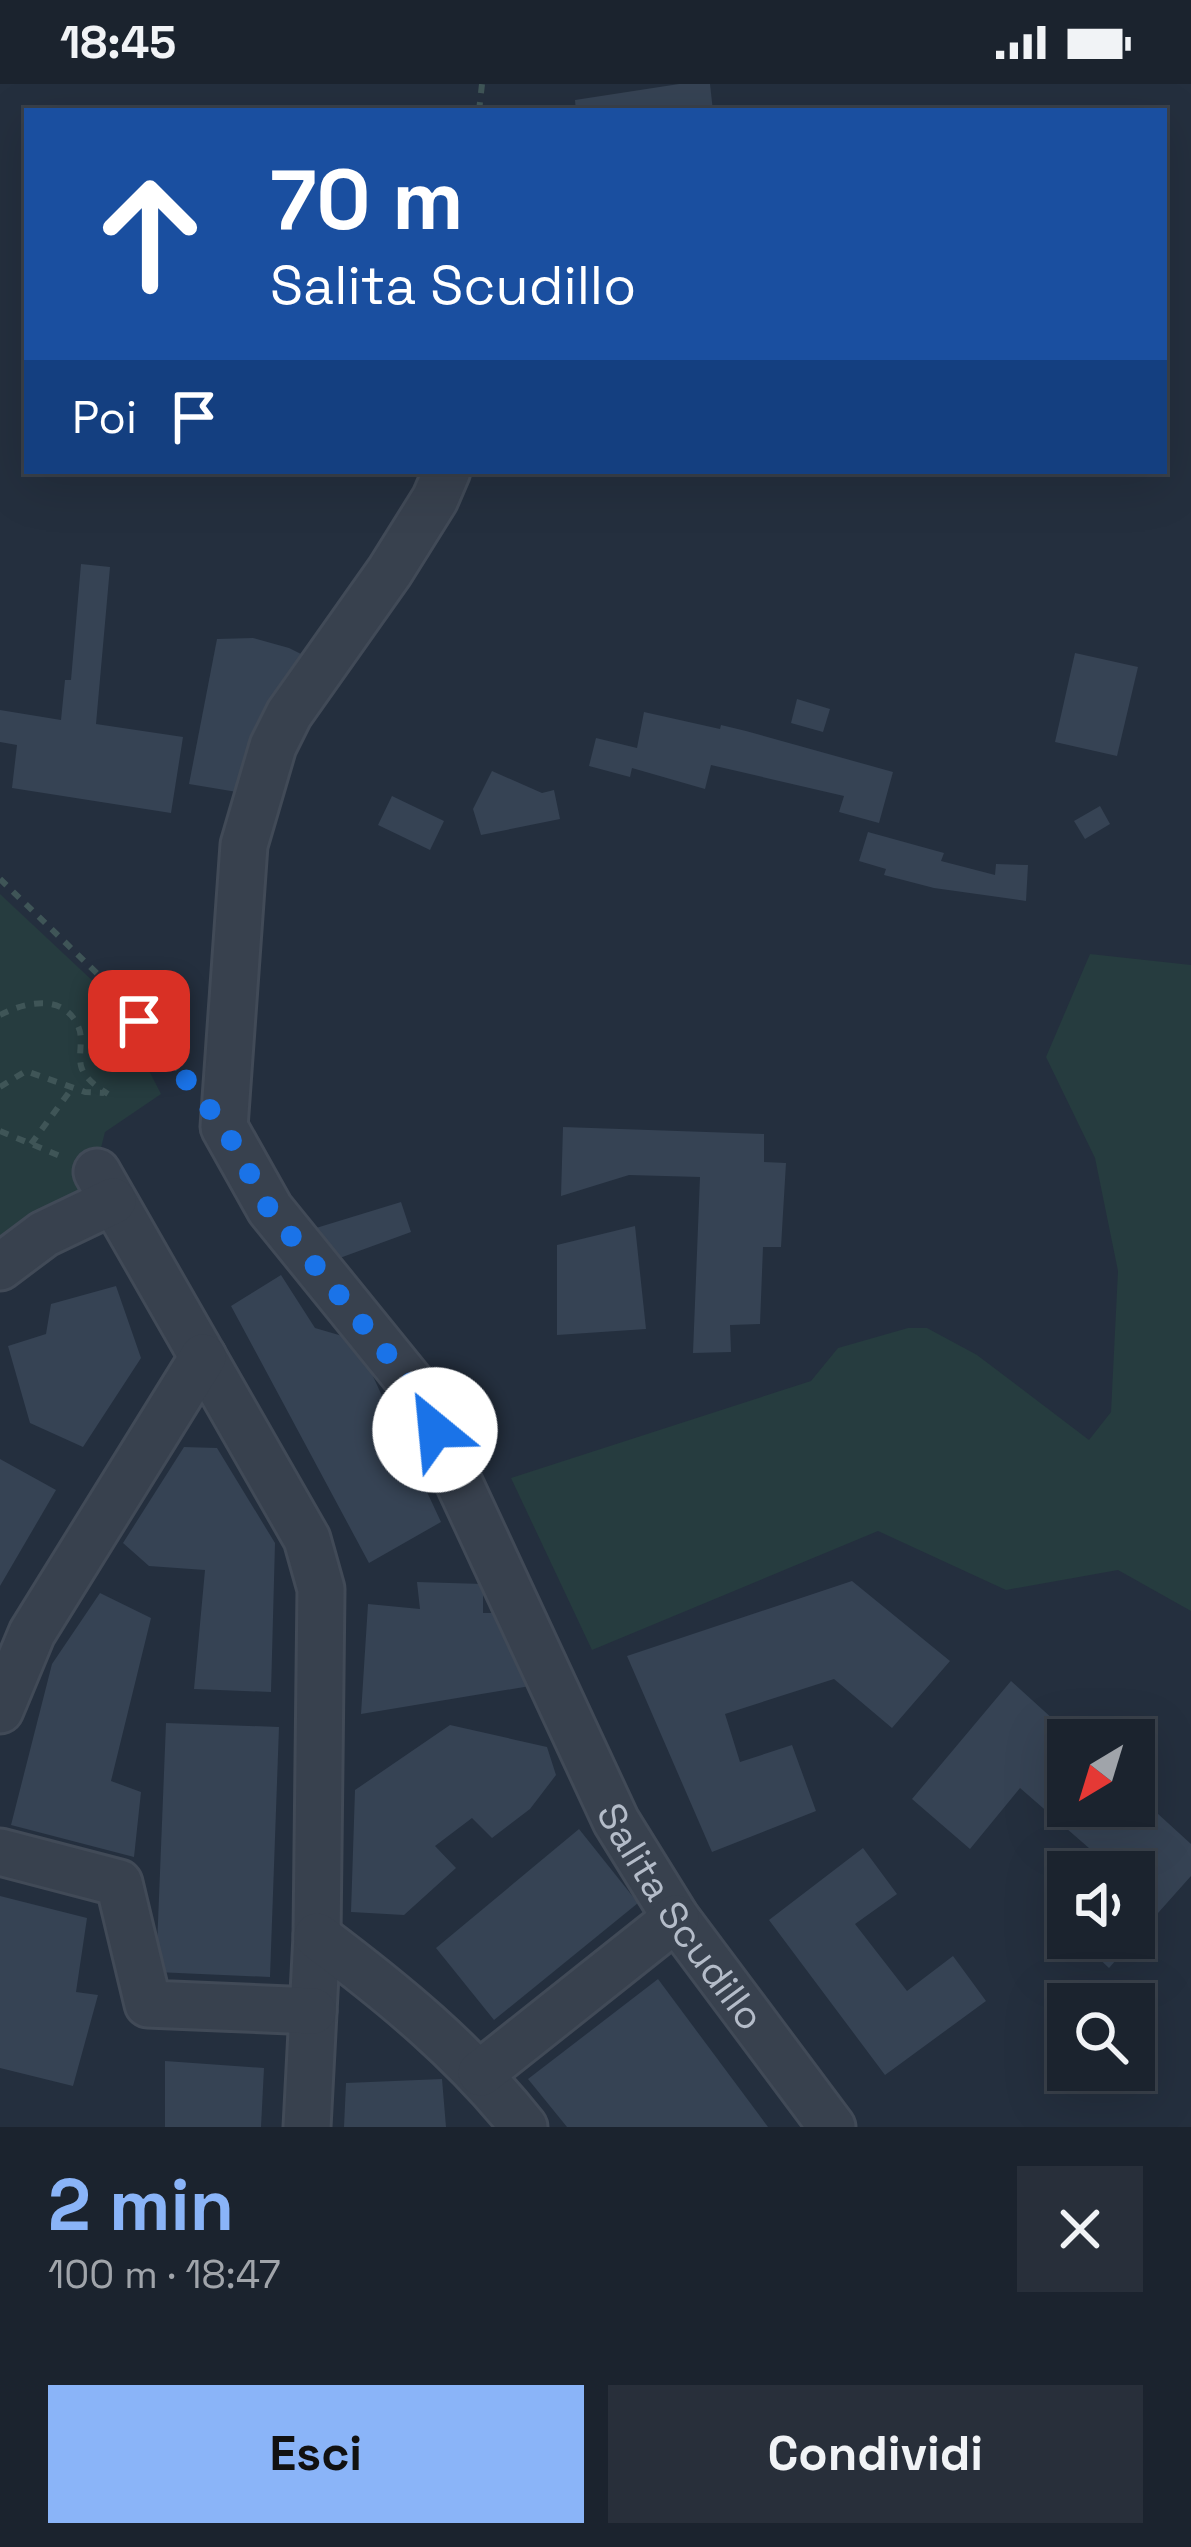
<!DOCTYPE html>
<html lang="it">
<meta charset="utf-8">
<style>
body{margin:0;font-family:"Space Grotesk",sans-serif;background:#282f3a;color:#f1f3f6;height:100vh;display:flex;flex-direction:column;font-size:45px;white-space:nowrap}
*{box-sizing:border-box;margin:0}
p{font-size:39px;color:#a0a4aa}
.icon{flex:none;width:66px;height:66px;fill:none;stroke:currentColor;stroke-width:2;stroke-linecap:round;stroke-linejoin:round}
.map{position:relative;height:2043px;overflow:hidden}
.side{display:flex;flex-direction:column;background:#1b232e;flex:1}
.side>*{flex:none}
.top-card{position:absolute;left:24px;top:24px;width:1143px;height:366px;border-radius:0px;box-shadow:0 12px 48px #0002,0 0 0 3px #39404a;background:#1a4fa0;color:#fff;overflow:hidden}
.needle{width:78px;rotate:218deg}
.buttons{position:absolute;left:1047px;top:1635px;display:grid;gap:24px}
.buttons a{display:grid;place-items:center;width:108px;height:108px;border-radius:0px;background:#1b232e;box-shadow:0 12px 48px #0002,0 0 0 3px #39404a;font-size:60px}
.pin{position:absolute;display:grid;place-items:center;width:102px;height:102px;color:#fff;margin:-51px;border-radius:24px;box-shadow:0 6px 18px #0006}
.me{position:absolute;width:132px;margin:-66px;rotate:332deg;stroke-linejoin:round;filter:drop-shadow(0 0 9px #0008)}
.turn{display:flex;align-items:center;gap:42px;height:252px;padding:0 48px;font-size:54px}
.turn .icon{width:156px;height:156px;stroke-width:2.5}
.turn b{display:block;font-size:84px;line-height:102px}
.then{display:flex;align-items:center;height:114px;padding:0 48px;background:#0003;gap:24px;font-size:45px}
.round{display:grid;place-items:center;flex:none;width:126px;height:126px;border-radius:0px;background:#282f3a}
.summary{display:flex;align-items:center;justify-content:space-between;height:204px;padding:0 48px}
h1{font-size:72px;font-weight:700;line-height:90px;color:#8ab4f8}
.action{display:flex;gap:24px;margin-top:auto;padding:24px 48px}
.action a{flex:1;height:138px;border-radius:0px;background:#8ab4f8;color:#111;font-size:48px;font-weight:700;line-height:138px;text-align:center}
.action a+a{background:#282f3a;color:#f1f3f6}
.status{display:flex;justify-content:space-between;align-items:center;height:84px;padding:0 60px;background:#1b232e;direction:ltr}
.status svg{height:33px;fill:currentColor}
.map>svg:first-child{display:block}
.green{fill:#263c3f}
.building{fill:#364354}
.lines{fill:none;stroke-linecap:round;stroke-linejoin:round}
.minor-casing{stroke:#414a57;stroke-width:51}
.path{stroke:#3f5557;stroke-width:6;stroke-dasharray:9 9;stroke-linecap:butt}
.minor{stroke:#38414e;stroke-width:45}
.route{stroke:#1a73e8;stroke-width:21;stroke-dasharray:0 37.8}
.labels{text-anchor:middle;stroke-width:12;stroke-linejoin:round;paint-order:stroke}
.street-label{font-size:39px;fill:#b4bcc9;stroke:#1d2633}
</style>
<div class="status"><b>18:45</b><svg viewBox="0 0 49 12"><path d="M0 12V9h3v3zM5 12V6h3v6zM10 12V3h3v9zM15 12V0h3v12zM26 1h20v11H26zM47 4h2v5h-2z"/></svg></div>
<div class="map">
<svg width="1191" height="2043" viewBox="0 0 1191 2043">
<rect width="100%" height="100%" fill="#242f3e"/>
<g class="green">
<polygon points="0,810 113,916 161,1010 105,1048 82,1140 0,1200"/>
<polygon points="1090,870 1191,881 1191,1527 1118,1486 1006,1506 878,1447 592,1566 511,1394 811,1297 838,1264 908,1244 927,1244 977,1271 1089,1356 1111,1328 1118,1187 1095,1074 1046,973"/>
</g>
<g class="building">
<polygon points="679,0 710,0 713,27 576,27 575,16"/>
<polygon points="81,480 110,483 96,640 183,653 171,729 12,704 17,661 0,658 0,626 61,636 65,596 71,596"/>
<polygon points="253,554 289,564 317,578 249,710 189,700 217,555"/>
<polygon points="1075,569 1138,583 1117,672 1055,658"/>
<polygon points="797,615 830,625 823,648 791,639"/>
<polygon points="644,628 720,645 721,641 746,647 893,688 879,739 839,728 844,712 711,681 705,705 632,684 630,693 589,682 596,654 637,664"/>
<polygon points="492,687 542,709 554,706 560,735 481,751 473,725"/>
<polygon points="392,712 444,737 430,766 378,741"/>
<polygon points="1100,722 1110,740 1085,755 1074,737"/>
<polygon points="868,748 944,769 941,777 995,791 996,780 1028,781 1026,817 934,804 884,791 886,785 859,777"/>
<polygon points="563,1043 764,1050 764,1078 786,1079 781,1163 763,1163 760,1240 730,1241 731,1268 693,1269 700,1093 629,1091 561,1112"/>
<polygon points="401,1118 411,1148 326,1179 303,1148"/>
<polygon points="635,1142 646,1245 557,1251 557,1161"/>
<polygon points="281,1191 315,1244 356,1256 441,1438 369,1479 231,1222"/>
<polygon points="116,1202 141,1274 83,1363 30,1339 8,1262 46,1250 51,1220"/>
<polygon points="184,1363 217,1364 275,1459 271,1608 194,1605 205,1486 149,1482 123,1459"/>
<polygon points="0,1375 56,1406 0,1502"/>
<polygon points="852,1497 950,1577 892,1644 834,1595 725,1630 740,1678 792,1661 816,1727 712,1768 627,1572"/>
<polygon points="417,1498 483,1500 483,1529 497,1529 536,1601 361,1630 368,1520 420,1525"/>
<polygon points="100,1509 151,1534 111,1697 141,1708 134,1773 11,1741 52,1580"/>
<polygon points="1011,1597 1076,1656 1068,1656 1068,1722 1134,1722 1134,1708 1191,1760 1191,1792 1109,1884 1077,1854 1134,1854 1134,1788 1096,1788 1105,1778 1020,1704 970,1765 912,1715"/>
<polygon points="166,1639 279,1643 270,1893 156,1888"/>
<polygon points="450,1641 547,1663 556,1691 530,1725 492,1754 472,1734 435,1762 456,1784 404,1831 351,1828 355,1706"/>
<polygon points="579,1745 638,1819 494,1936 436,1864"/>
<polygon points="863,1764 897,1810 855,1840 907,1907 953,1872 986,1917 885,1991 769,1836"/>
<polygon points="0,1812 87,1834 76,1908 98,1911 73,2002 0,1984"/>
<polygon points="658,1895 768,2043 567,2043 528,1995"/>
<polygon points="165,1977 264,1984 261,2043 165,2043"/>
<polygon points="442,1995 446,2043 344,2043 346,1999"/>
</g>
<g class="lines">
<g class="minor-casing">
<g id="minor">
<path id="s1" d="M447,387l-12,28 -45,72 -101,143 -16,32 -29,99 -20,282 46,82 145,179 201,433 60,97 156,209"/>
<polyline points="97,1088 307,1455 321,1505 317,1852 307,2043"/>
<polyline points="0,1183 44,1150 113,1117"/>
<polyline points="0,1626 32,1549 203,1273"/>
<polyline points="0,1768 119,1799 148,1920 313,1927"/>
<path d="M317,1852c77,58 147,115 207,191"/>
<polyline points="481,1989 676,1834"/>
</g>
</g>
<g class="path">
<polyline points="479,27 482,0"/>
<polyline points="0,795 110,902 189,999"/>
<path d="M0,931c25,-13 63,-22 78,11 6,12 0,27 3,40 3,12 16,21 27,28"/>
<polyline points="0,1003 26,987 85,1008 104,1009"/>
<polyline points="0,1047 60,1072"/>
<polyline points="31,1060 73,1003"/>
</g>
<use href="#minor" class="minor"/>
</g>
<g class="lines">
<polyline class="route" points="139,937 224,1043 269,1125 415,1304 435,1346"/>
</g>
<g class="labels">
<g class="street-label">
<text dy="14" stroke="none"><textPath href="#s1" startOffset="1629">Salita Scudillo</textPath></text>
</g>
</g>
</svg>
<div class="buttons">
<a><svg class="needle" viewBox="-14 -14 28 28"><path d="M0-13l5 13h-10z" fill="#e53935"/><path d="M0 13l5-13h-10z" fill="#a0a4aa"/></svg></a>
<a><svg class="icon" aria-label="sound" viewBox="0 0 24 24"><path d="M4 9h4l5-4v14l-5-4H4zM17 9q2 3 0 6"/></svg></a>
<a><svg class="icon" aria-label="search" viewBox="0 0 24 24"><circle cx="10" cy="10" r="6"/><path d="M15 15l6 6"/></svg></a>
</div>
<div class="pin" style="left:139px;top:937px;background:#d93025"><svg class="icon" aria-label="arrive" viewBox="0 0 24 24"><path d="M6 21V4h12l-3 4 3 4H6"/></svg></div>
<svg class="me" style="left:435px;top:1346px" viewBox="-20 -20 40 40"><circle r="19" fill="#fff"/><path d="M0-13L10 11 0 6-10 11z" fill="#1a73e8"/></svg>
<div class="top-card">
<div class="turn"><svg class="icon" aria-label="ahead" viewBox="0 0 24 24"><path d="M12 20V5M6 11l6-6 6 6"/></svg><div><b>70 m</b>Salita Scudillo</div></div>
<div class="then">Poi<svg class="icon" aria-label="arrive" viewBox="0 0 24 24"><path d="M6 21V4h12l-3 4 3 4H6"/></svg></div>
</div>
</div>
<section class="side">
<div class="summary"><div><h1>2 min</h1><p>100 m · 18:47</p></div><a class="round"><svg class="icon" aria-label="close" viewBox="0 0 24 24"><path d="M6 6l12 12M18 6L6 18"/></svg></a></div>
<div class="action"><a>Esci</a><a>Condividi</a></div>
</section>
